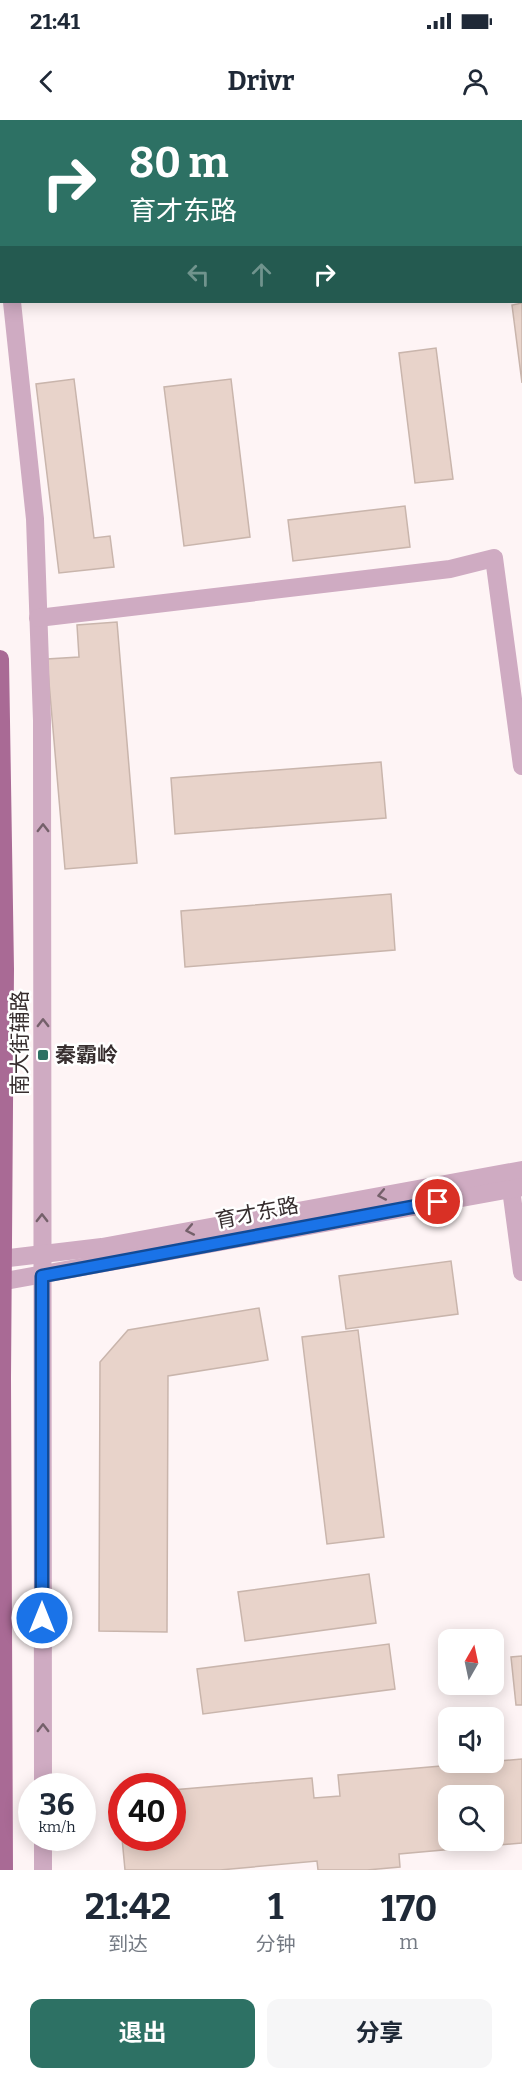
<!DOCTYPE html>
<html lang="zh">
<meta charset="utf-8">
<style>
body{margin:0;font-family:Bitter,"Noto Sans SC",serif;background:#f6f6f7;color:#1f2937;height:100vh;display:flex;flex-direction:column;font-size:22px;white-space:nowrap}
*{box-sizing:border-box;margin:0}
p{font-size:20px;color:#747a83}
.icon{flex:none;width:33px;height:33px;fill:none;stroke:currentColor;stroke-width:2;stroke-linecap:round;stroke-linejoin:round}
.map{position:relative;height:1750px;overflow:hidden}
.details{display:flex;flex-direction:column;background:#fff;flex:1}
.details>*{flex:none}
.banner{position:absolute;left:0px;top:0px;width:522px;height:183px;box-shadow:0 3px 15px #0003;background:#2d7164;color:#fff;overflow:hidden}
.needle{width:39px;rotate:9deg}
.controls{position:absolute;left:438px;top:1509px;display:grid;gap:12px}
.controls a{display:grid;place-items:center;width:66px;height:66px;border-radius:12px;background:#fff;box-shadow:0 3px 15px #0003;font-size:30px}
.speed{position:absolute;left:18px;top:1653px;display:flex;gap:12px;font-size:30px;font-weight:700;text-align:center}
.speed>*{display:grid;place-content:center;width:78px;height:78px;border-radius:50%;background:#fff;box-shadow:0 3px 15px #0003;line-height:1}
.speed small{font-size:15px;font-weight:400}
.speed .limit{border:9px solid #d22;background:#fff;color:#111}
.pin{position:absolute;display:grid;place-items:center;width:51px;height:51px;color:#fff;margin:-26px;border:3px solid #fff;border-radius:50%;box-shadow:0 2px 6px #0007}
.me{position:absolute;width:66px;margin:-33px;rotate:0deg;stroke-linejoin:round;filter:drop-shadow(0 0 4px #0008)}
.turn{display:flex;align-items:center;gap:21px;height:126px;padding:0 30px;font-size:27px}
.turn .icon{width:78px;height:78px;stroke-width:2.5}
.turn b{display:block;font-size:42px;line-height:51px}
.lanes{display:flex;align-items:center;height:57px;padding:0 30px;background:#0003;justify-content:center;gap:30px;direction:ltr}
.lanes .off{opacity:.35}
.eta{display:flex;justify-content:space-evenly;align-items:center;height:102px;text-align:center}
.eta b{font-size:36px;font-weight:700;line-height:42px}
.action{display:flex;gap:12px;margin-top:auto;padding:12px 30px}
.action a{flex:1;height:69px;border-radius:12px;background:#2d7164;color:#fff;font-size:24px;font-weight:700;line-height:69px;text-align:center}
.action a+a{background:#f6f6f7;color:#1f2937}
.status{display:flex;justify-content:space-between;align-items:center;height:42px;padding:0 30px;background:#fff;direction:ltr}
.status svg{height:16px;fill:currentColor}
header{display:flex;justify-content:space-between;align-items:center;height:78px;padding:0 30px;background:#fff;font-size:27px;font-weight:700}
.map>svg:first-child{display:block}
.building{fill:#e8d3ca;stroke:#c9b5ac;stroke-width:1.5;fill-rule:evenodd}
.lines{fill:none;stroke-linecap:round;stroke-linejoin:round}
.minor{stroke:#cfabc2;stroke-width:18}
.major{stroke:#a96a95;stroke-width:18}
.oneway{stroke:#74606a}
.route-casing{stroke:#114b97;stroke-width:15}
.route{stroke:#1a73e8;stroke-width:10}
.poi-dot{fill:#2d7164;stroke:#fff;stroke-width:2}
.labels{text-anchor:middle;stroke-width:5;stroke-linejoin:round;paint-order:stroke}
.street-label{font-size:21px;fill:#372e2f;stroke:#fff}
.poi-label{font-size:21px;font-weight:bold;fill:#372e2f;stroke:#fff;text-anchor:start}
</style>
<div class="status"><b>21:41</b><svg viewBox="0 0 49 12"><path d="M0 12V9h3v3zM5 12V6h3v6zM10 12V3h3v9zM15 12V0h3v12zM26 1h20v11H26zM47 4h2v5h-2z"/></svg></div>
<header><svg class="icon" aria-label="back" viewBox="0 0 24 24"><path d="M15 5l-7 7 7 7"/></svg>Drivr<svg class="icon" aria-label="person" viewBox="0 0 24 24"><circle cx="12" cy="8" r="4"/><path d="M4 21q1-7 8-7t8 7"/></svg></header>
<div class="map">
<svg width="522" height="1750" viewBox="0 0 522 1750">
<rect width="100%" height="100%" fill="#fef4f5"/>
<g class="building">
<polygon points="326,0 522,0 522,39 520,39 520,2"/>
<polygon points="522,113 522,159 520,159 520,114"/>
<polygon points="522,183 522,263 512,185"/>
<polygon points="436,228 453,359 415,363 399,233"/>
<polygon points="74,259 94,418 110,416 114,447 59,453 36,264"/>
<polygon points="231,259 250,417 184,426 164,267"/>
<polygon points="405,386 410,427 293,441 288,400"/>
<polygon points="117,502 137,743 65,749 47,539 79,537 77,505"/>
<polygon points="381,642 386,698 175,714 171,658"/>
<polygon points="391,774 395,830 185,847 181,791"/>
<polygon points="451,1141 458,1194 346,1209 339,1156"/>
<polygon points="259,1188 268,1240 168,1256 167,1512 99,1511 100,1242 128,1210"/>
<polygon points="358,1210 384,1417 327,1424 302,1217"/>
<polygon points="369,1454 376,1503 245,1521 238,1472"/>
<polygon points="389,1524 395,1569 203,1594 197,1549"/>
<polygon points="522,1536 522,1585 516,1585 511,1537"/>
<path d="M522,1639v84l-123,11 1,13 -33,3h-49l-1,-9 -97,9h-95l-3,-32h50v-48l140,-12 2,20 26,-2 -2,-21zM448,1676h46v44h-46z"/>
<polygon points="118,1675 122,1675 122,1715"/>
</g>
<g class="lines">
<g class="minor">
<polyline points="1,0 2,45"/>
<polyline points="12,182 35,399 42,601 43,1666"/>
<polyline points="38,498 450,449 494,438 522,646"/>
<polyline points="511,1069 522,1152"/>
<polyline points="0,1139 102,1127 522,1050"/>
<polyline points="0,1162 522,1067"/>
<polyline points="43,1718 43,1750"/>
</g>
<polyline class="major" points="0,539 5,849 2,1258 4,1750"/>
</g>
<defs><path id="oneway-chevron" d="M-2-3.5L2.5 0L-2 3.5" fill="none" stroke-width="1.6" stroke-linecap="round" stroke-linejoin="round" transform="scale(1.5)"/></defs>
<g class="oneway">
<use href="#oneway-chevron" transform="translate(43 708) rotate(-90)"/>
<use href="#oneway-chevron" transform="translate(43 903) rotate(-90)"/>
<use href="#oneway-chevron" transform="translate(382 1075) rotate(169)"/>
<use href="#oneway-chevron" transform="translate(42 1098) rotate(-90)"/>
<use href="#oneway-chevron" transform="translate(190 1110) rotate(169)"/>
<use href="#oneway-chevron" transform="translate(43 1608) rotate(-90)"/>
</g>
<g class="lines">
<g class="route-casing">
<polyline id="route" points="42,1498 42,1156 438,1082"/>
</g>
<use href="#route" class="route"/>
</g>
<rect class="poi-dot" x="37" y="929" width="12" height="12" rx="3"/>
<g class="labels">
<g class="street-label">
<text transform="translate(20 923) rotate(-90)" y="7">南大街辅路</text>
<text transform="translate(257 1093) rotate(-11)" y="7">育才东路</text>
</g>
<g class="poi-label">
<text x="55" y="942">秦霸岭</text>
</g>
</g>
</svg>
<div class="controls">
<a><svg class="needle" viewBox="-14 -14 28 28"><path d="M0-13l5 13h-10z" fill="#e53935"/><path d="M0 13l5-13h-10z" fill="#747a83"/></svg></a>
<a><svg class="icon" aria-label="sound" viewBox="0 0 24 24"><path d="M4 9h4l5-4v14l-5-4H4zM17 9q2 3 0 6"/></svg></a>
<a><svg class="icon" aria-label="search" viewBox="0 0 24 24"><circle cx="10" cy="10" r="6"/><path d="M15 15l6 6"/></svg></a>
</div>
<div class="speed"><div>36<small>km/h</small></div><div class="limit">40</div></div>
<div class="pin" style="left:438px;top:1082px;background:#d93025"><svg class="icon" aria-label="arrive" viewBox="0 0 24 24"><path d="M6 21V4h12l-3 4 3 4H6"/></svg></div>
<svg class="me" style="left:42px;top:1498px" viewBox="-20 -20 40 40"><circle r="17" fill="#1a73e8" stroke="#fff" stroke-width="3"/><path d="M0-11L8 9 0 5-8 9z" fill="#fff"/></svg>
<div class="banner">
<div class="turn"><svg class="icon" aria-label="right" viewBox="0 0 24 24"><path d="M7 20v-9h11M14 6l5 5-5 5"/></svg><div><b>80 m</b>育才东路</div></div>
<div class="lanes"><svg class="icon off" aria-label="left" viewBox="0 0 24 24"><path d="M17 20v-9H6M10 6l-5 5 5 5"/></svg><svg class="icon off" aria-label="ahead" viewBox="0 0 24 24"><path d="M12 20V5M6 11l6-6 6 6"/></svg><svg class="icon" aria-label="right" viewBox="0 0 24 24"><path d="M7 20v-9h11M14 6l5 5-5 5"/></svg></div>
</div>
</div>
<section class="details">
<div class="eta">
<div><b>21:42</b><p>到达</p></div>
<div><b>1</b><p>分钟</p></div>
<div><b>170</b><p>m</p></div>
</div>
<div class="action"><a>退出</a><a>分享</a></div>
</section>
